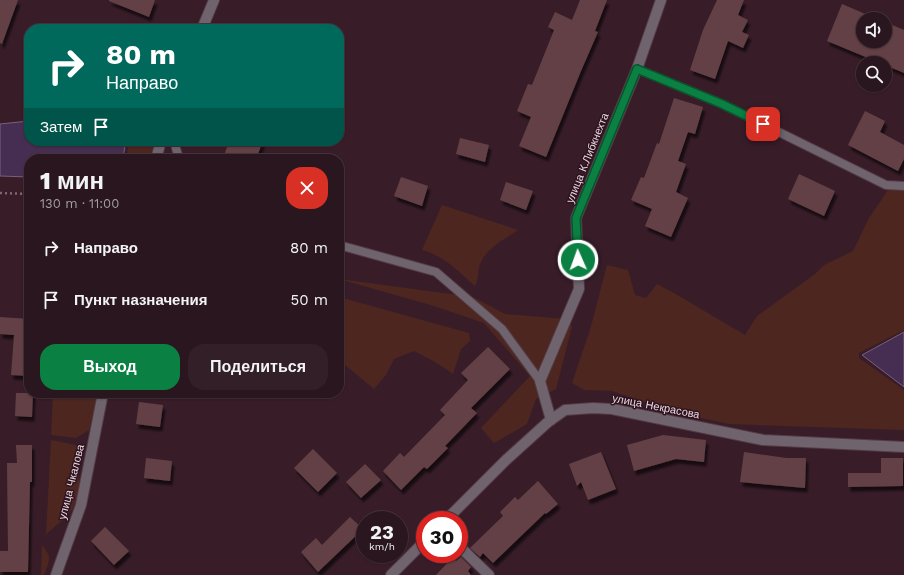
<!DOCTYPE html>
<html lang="ru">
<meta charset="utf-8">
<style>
body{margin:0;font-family:"Work Sans",sans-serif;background:#321f28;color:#f1f3f6;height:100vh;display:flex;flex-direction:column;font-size:15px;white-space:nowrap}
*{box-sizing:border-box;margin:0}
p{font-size:13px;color:#a59fa4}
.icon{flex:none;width:22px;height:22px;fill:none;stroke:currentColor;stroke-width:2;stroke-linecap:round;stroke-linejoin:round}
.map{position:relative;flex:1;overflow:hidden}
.details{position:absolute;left:24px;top:154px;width:320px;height:244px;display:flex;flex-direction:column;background:#2a161f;border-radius:16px;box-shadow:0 1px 3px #0004,0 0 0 1px #46353d}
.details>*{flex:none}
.hud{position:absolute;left:24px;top:24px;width:320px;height:122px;border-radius:16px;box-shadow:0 1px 3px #0004,0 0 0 1px #46353d;background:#00695c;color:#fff;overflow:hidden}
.fabs{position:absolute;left:856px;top:12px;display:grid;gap:8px}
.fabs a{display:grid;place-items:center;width:36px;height:36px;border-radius:50%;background:#2a161f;box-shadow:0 1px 3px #0004,0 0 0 1px #46353d;font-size:20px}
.speed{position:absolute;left:356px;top:511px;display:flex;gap:8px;font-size:20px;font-weight:700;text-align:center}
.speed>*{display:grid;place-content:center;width:52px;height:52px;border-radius:50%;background:#2a161f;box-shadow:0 1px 3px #0004,0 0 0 1px #46353d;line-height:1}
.speed small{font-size:10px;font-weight:400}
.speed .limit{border:6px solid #d22;background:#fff;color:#111}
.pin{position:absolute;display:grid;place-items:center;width:34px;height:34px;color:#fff;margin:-17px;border-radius:8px;box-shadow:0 2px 6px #0006}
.me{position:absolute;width:44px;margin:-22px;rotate:358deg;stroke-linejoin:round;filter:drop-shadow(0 0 3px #0008)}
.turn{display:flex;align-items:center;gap:14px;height:84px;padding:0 16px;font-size:18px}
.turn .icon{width:52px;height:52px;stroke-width:2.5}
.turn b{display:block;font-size:28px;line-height:34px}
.then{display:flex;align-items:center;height:38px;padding:0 16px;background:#0003;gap:8px;font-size:15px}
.round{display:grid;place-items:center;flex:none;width:42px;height:42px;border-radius:16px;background:#321f28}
.summary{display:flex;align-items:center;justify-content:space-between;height:68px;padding:0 16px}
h1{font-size:24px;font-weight:800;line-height:30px}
.button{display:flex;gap:8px;margin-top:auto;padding:8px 16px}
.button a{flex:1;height:46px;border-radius:16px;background:#0b8043;color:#fff;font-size:16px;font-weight:800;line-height:46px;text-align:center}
.button a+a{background:#321f28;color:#f1f3f6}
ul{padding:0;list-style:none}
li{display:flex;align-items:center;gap:12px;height:52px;padding:0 16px}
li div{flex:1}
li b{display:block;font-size:15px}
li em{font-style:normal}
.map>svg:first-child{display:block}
.green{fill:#4d2620}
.water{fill:#462e52;stroke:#78617c}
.building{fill:#624145;filter:url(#shadow)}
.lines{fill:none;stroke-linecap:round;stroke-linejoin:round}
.service-casing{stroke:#553b46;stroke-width:10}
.minor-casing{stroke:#553b46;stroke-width:12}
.tertiary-casing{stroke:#553b46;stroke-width:12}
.path{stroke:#806872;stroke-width:2.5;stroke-dasharray:2 3;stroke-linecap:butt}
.service{stroke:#6f646d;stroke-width:8}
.minor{stroke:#6f646d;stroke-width:10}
.tertiary{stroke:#6f646d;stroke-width:10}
.route-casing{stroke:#07532c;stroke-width:10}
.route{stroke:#0b8043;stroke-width:7}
.labels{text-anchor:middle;stroke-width:3;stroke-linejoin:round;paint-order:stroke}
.street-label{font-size:11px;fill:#ebd8df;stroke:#2e1420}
</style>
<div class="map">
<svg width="904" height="575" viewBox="0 0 904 575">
<defs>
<filter id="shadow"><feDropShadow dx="2.5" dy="4.5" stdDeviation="1" flood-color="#0009"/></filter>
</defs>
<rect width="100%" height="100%" fill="#381d29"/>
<g class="green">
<polygon points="125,141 164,141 158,159 127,159 128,144"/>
<polygon points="888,190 904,191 904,330 859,353 859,358 904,390 904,430 729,424 677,413 612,391 584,390 572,383 590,330 607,265 628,270 635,295 646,298 657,284 674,293 745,335 757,316 815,274 824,265 853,251 869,218"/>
<path d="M442,205l76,25c-13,9 -30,17 -37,32 -4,8 -2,17 -6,24 -16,-14 -32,-31 -53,-36z"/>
<polygon points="339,279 473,297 505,314 567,319 572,327 556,389 536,399 527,424 494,443 481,428 530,376 484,323 434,306"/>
<polygon points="339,297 469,333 470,341 461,349 453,374 437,363 414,351 394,359 386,375 374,389 339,360"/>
<polygon points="53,393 98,393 89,430 76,438 51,435"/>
<path d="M51,440l25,5 5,8 -5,13c5,13 4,33 -5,45 -7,9 -18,16 -25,24z"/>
<path d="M42,545c11,13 7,16 2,30h-3z"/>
</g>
<g class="water">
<polygon points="29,121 29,141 117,141 125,148 122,159 29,159 29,177 0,176 0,124"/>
<polygon points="904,332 904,387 862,355"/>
</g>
<g class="building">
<polygon points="0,0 18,0 2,44 0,43"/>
<polygon points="109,0 155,0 149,17 109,1"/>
<polygon points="580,0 607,0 595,31 598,32 581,71 546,157 519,146 531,117 517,111 528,84 532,85 554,30 548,27 555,12 572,20"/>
<polygon points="717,0 744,0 738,15 748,20 742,32 749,35 743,48 728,41 715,79 690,70 703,30"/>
<polygon points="842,4 877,19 863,19 863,41 885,41 885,22 904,30 904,73 885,65 885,63 880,63 827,41"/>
<polygon points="674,98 703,107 695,134 688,132 678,161 686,164 676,192 688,198 671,237 645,226 652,209 631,200 641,177 644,178 657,143 659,144"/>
<polygon points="865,111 885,121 880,132 904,145 904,159 898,171 848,145"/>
<polygon points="460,138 489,145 485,162 456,154"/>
<polygon points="229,141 263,141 256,159 231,159 224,156"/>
<polygon points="799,174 835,191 824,216 788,199"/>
<polygon points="401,177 428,186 422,206 394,196"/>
<polygon points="506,182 533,191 526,210 500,200"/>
<polygon points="0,317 29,319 29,376 11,375 14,335 0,334"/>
<polygon points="488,347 510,369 471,408 477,413 445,446 448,448 427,469 424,467 401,490 383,471 400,453 404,457 445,415 440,410 468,380 461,373"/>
<polygon points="16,393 33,393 32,417 15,416"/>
<polygon points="139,402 163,405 160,427 136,424"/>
<polygon points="663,435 706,440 704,462 676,459 634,471 627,445"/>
<polygon points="16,445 32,445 32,482 30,482 28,572 0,572 0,551 8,551 7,463 17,463"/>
<polygon points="313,449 337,473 318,492 294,468"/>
<polygon points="601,452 616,489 588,500 581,482 577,486 569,464"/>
<polygon points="744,452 786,458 806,458 805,488 740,482"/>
<polygon points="146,458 172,461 170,481 144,478"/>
<polygon points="881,458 903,458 903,486 848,487 848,473 881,473"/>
<polygon points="365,464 381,480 361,498 346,482"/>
<polygon points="538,481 558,504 546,514 545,513 493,563 483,553 480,557 470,548 503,516 500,512 515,497 518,500"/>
<polygon points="350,517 363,529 318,572 301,552 316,538 322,545"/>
<polygon points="105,527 129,551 114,565 91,541"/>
<polygon points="453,557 456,561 461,557 471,567 468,571 471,575 436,575"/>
</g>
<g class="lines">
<g class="service-casing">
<g id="service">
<polyline points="637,69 722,104 886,185 904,186"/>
<polyline points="174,141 179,159"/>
<polyline points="339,245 436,272 502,329 540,381"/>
</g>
</g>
<g class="minor-casing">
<g id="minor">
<polyline points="202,29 214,0"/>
<polyline points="156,159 161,141"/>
<polyline points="551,420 540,381 579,289 576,218 637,69 661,0"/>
<polyline points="459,546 489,575"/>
<polyline points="56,575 81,505 103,393"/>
</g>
</g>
<g class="tertiary-casing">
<g id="tertiary">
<polyline points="446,520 506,460 548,422 565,410 593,408 612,409 763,440 904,447"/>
<polyline points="391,575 425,541"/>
</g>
</g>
<polyline class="path" points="0,193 29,194"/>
<use href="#service" class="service"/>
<use href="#minor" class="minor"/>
<use href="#tertiary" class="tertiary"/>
</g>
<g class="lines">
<g class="route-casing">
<polyline id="route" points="578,260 576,218 637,69 722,104 763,124"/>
</g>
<use href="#route" class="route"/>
</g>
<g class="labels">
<g class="street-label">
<text transform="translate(587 158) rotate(-68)" y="4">улица К.Либкнехта</text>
<text transform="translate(656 406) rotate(11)" y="4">улица Некрасова</text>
<text transform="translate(71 482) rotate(-76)" y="4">улица Чкалова</text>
</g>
</g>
</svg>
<div class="fabs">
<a><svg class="icon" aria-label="sound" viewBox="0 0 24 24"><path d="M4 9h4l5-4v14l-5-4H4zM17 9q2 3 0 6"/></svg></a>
<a><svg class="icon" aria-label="search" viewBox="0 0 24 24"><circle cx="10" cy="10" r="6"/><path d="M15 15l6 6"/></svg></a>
</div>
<div class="speed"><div>23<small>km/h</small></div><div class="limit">30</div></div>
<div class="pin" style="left:763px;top:124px;background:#d93025"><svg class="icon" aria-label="arrive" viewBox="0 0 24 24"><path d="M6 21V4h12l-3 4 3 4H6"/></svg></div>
<svg class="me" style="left:578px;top:260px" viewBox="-20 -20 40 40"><circle r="17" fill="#0b8043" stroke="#fff" stroke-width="3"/><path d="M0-11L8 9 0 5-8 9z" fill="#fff"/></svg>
<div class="hud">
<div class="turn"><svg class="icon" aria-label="right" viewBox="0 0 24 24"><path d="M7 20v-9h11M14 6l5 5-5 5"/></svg><div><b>80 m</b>Направо</div></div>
<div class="then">Затем<svg class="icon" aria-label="arrive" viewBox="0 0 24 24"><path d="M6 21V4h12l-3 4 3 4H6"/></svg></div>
</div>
<section class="details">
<div class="summary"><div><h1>1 мин</h1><p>130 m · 11:00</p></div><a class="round" style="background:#d93025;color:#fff"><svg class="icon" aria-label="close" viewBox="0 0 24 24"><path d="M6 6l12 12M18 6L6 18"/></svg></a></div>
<ul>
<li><svg class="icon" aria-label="right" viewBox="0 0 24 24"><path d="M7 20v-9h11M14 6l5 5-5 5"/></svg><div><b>Направо</b></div><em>80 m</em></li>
<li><svg class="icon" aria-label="arrive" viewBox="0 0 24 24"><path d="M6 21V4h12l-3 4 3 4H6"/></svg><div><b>Пункт назначения</b></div><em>50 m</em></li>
</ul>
<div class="button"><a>Выход</a><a>Поделиться</a></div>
</section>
</div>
